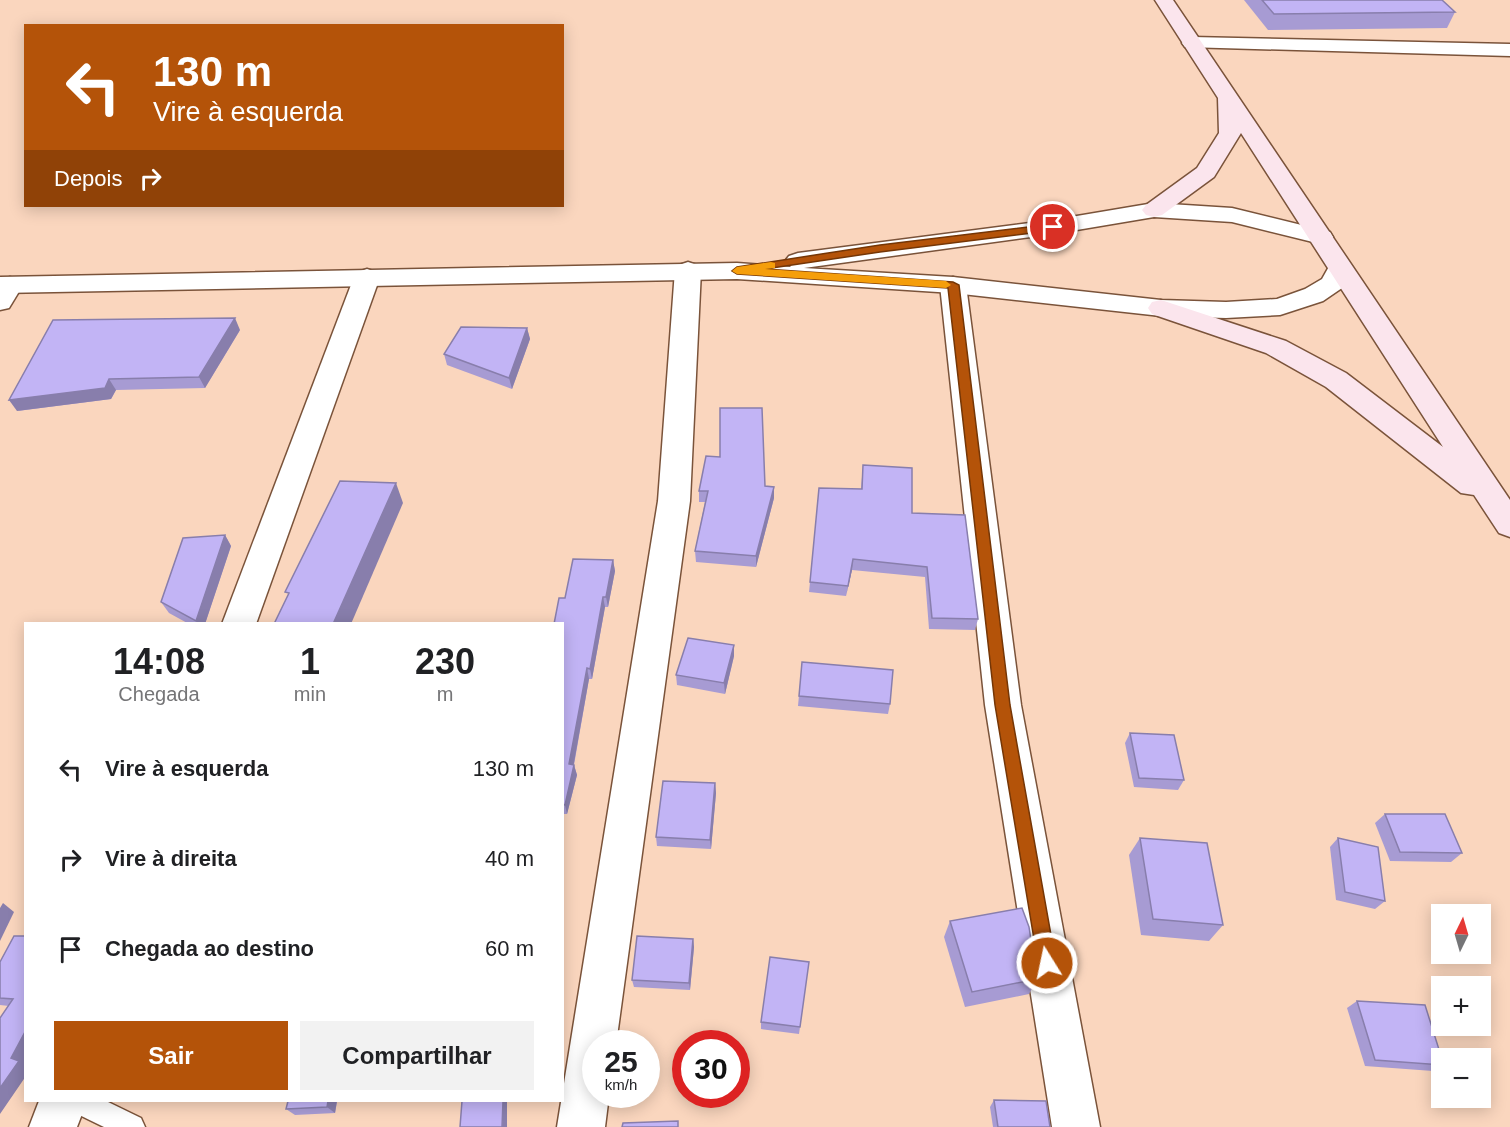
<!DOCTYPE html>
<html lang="pt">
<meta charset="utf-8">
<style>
body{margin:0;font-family:Helvetica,sans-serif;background:#f2f2f2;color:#202124;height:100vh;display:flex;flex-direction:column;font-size:22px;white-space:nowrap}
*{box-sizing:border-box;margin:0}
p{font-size:20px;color:#757577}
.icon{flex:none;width:33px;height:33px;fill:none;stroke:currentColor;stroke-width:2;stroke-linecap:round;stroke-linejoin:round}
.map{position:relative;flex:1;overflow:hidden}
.side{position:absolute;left:24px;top:622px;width:540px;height:480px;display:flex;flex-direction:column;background:#fff;border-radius:0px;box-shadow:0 3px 15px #0003}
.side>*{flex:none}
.banner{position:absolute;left:24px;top:24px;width:540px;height:183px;border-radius:0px;box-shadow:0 3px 15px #0003;background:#b45309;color:#fff;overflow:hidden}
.needle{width:39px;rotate:5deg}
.fabs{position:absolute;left:1431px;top:904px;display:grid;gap:12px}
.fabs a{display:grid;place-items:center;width:60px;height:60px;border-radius:0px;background:#fff;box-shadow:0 3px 15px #0003;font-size:30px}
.speed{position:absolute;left:582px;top:1030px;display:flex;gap:12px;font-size:30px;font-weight:700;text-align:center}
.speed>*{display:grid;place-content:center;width:78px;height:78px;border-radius:50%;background:#fff;box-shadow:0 3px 15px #0003;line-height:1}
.speed small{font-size:15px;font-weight:400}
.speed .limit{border:9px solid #d22;background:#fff;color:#111}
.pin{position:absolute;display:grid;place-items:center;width:51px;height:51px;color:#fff;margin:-26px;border:3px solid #fff;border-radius:50%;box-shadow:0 2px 6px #0007}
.me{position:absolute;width:66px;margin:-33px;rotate:350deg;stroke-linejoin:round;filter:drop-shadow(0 0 4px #0008)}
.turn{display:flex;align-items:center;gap:21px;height:126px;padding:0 30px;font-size:27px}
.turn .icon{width:78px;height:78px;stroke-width:2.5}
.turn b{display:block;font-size:42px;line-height:51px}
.then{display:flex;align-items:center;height:57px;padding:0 30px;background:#0003;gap:12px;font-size:22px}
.eta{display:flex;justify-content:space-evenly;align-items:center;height:102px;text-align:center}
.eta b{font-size:36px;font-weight:600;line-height:42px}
.action{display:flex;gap:12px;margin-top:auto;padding:12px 30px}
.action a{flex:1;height:69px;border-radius:0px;background:#b45309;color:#fff;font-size:24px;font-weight:600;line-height:69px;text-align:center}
.action a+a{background:#f2f2f2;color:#202124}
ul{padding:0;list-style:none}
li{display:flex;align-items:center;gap:18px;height:90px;padding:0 30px}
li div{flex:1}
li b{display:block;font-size:22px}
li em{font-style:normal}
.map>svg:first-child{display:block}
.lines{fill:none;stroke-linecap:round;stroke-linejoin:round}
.service-casing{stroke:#7a533a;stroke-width:3}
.minor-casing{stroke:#7a533a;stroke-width:3}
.tertiary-casing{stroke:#7a533a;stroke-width:3}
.secondary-casing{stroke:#7a533a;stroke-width:3}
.service{fill:#fff;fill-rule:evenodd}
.minor{fill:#fff;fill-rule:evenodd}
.tertiary{fill:#fff;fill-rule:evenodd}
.secondary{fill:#fbe5ed;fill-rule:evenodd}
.wall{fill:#a79bd3}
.shaded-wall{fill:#887eac}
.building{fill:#c2b4f5;stroke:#887eac;stroke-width:1.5}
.route{fill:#b45309;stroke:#753606;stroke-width:1.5}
.slow{fill:#f59e0b}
</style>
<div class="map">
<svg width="1510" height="1127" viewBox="0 0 1510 1127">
<rect width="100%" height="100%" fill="#fad6be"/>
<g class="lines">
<g class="service-casing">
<polygon id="service" points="65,1101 106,1101 141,1118 145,1127 104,1127 69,1110"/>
</g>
<g class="minor-casing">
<g id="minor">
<polygon points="1192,37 1510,44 1510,56 1185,47 1182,43 1185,39"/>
<polygon points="688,262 697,265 701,270 690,501 616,1044 596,1044 596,1095 609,1095 605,1127 557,1127 658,501 675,270 679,265"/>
<polygon points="367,269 376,272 380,277 256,624 222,624 354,277 358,272"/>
<polygon points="10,277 19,280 23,285 9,308 0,310 0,281"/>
<polygon points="953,277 962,280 966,285 1021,705 1100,1127 1052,1127 985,705 940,285 944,280"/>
<polygon points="39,1101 87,1101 77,1127 29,1127"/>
</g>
</g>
<g class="tertiary-casing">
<polygon id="tertiary" points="1154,203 1232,208 1330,232 1333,237 1330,242 1321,244 1232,222 1154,217 1053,234 804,268 953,277 1161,300 1226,302 1277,299 1305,289 1322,279 1331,263 1340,260 1349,263 1353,268 1342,288 1323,301 1280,315 1226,318 1161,316 953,293 737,279 0,293 0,277 737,263 791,267 785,261 789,256 798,253 1053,220"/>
</g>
<g class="secondary-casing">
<polygon id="secondary" points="1155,0 1173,0 1510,500 1510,537 1499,533 1474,495 1461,493 1326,387 1266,353 1152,314 1148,308 1152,302 1161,300 1286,341 1346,373 1443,447 1241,133 1214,177 1162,215 1154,217 1146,215 1142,210 1146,205 1197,168 1219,133 1218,98"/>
</g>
<use href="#service" class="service"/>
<use href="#minor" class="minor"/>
<use href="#tertiary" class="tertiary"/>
<use href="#secondary" class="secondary"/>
</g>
<g class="wall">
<polygon points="1244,0 1442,0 1455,12 1447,28 1268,30"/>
<polygon points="527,328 530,339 512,389 447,365 444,354"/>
<polygon points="240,330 205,388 116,390 111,399 17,411"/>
<polygon points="863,465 912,513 978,619 975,630 929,629 925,577 852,570 846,596 809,592 810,582 861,489"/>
<polygon points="765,486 774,487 774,498 756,567 696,562 695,551 705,502 699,502 699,491"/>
<polygon points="225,535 231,546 205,624 189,624 169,613 161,602"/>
<polygon points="613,560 615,571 608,607 605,607 592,679 589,679 574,765 577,775 567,814 562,814 562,624 565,598"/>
<polygon points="734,645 734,656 725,694 677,685 676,675"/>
<polygon points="802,662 890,704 888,714 798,706"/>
<polygon points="1130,733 1184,780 1178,790 1134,787 1125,743"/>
<polygon points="715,783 716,793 711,849 657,846 656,837"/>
<polygon points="1385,814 1462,853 1451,862 1390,861 1375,823"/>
<polygon points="1140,838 1223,925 1209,941 1141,935 1129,855"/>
<polygon points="1338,838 1385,901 1375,909 1336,900 1330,847"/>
<polygon points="950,921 1037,979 1029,994 965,1007 944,937"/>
<polygon points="26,936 26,1062 25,1064 26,1064 26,1076 9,1006 0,1005 0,962"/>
<polygon points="693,939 694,947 690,990 634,987 632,980"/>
<polygon points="809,962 799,1034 761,1029 761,1022"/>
<polygon points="1357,1001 1442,1059 1442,1066 1433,1071 1365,1066 1347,1008"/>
<polygon points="994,1100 1050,1127 993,1127 990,1107"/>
<polygon points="337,1101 335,1113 295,1115 286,1109"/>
</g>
<g class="shaded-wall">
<polygon points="235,318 240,330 205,388 199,377"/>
<polygon points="527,328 530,339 512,389 509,378"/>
<polygon points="109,379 116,390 111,399 17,411 9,400"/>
<polygon points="396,483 403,503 351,624 333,624"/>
<polygon points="774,487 774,498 756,567 756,556"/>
<polygon points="225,535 231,546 205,624 198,624 196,621"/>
<polygon points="853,559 852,570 846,596 848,586"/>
<polygon points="613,560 615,571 608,607 606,597"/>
<polygon points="603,597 605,607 592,679 590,669"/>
<polygon points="734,645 734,656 725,694 724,683"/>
<polygon points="587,668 589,679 572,774 574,765 577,775 567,814 565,805 569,764"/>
<polygon points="715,783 716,793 711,849 710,840"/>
<polygon points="3,903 14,912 0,941 0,908"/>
<polygon points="693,939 694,947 690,990 689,983"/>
<polygon points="26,1030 26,1062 25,1064 26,1064 26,1076 0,1114 0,1088 11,1058"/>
<polygon points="328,1101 337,1101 335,1113 327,1107"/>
<polygon points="503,1101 507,1101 507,1127 502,1127"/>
</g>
<g class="building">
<polygon points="1262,0 1442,0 1455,12 1274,14"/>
<polygon points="235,318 199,377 109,379 105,388 9,400 53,320"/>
<polygon points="461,327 527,328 509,378 444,354"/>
<polygon points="720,408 762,408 765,486 774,487 756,556 695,551 708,491 699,491 706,456 720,457"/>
<polygon points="863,465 912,468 912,513 965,515 978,619 932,618 927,567 853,559 848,586 810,582 819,488 862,489"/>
<polygon points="340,481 396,483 333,624 274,624 289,593 285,592"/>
<polygon points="225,535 196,621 161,602 183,538"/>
<polygon points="573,559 613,560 606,597 603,597 590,669 587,668 569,764 574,765 565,805 562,804 562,624 554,624 559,598 565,598"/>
<polygon points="688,638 734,645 724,683 676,675"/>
<polygon points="802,662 893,670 890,704 799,696"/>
<polygon points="1130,733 1174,735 1184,780 1139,778"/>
<polygon points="663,781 715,783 710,840 656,837"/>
<polygon points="1385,814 1445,814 1462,853 1400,852"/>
<polygon points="1140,838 1207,843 1223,925 1153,919"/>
<polygon points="1338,838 1378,847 1385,901 1345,892"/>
<polygon points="1022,908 1029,927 1037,979 972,992 950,921"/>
<polygon points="14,936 26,936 26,1030 11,1058 19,1061 0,1088 0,1018 13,999 0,998 0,962"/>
<polygon points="637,936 693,939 689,983 632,980"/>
<polygon points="770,957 809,962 800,1027 761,1022"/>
<polygon points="1357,1001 1425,1005 1442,1059 1442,1065 1375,1060"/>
<polygon points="994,1100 1046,1101 1050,1127 998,1127"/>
<polygon points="288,1101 328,1101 327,1107 286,1109"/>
<polygon points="462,1101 503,1101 502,1127 460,1127"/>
<polygon points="678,1121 678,1127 622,1127 623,1123"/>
</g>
<polygon class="route" points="1053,224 1056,225 1056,230 880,252 765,269 953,282 959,285 1010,705 1056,963 1054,969 1047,972 1041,969 1038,963 995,705 948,288 737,274 732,271 737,267 880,245"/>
<polygon class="slow" points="771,262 775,263 775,268 765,269 946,281 951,285 946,288 737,274 732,271 737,267"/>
</svg>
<div class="fabs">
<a><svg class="needle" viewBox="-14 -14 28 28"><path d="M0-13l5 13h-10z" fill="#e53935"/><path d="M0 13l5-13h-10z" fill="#757577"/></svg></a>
<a>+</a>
<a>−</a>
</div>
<div class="speed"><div>25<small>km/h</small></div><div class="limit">30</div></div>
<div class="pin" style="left:1053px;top:227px;background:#d93025"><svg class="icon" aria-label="arrive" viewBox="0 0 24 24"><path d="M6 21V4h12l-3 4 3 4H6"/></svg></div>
<svg class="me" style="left:1047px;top:963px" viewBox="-20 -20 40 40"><circle r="17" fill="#b45309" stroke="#fff" stroke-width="3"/><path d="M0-11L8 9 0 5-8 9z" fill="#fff"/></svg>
<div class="banner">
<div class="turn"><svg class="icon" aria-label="left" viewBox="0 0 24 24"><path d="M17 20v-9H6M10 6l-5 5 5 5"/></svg><div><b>130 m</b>Vire à esquerda</div></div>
<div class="then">Depois<svg class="icon" aria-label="right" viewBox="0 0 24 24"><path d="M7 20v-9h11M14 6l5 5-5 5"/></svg></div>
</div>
<section class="side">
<div class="eta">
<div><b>14:08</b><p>Chegada</p></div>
<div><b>1</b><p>min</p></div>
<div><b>230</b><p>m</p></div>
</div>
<ul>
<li><svg class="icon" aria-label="left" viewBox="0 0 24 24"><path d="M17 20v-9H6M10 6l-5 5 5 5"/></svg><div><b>Vire à esquerda</b></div><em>130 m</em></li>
<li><svg class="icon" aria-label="right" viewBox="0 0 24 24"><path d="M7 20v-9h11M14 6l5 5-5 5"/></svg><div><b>Vire à direita</b></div><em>40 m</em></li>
<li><svg class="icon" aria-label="arrive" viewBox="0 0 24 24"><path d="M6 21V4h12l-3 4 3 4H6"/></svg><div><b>Chegada ao destino</b></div><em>60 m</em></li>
</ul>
<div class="action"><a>Sair</a><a>Compartilhar</a></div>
</section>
</div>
